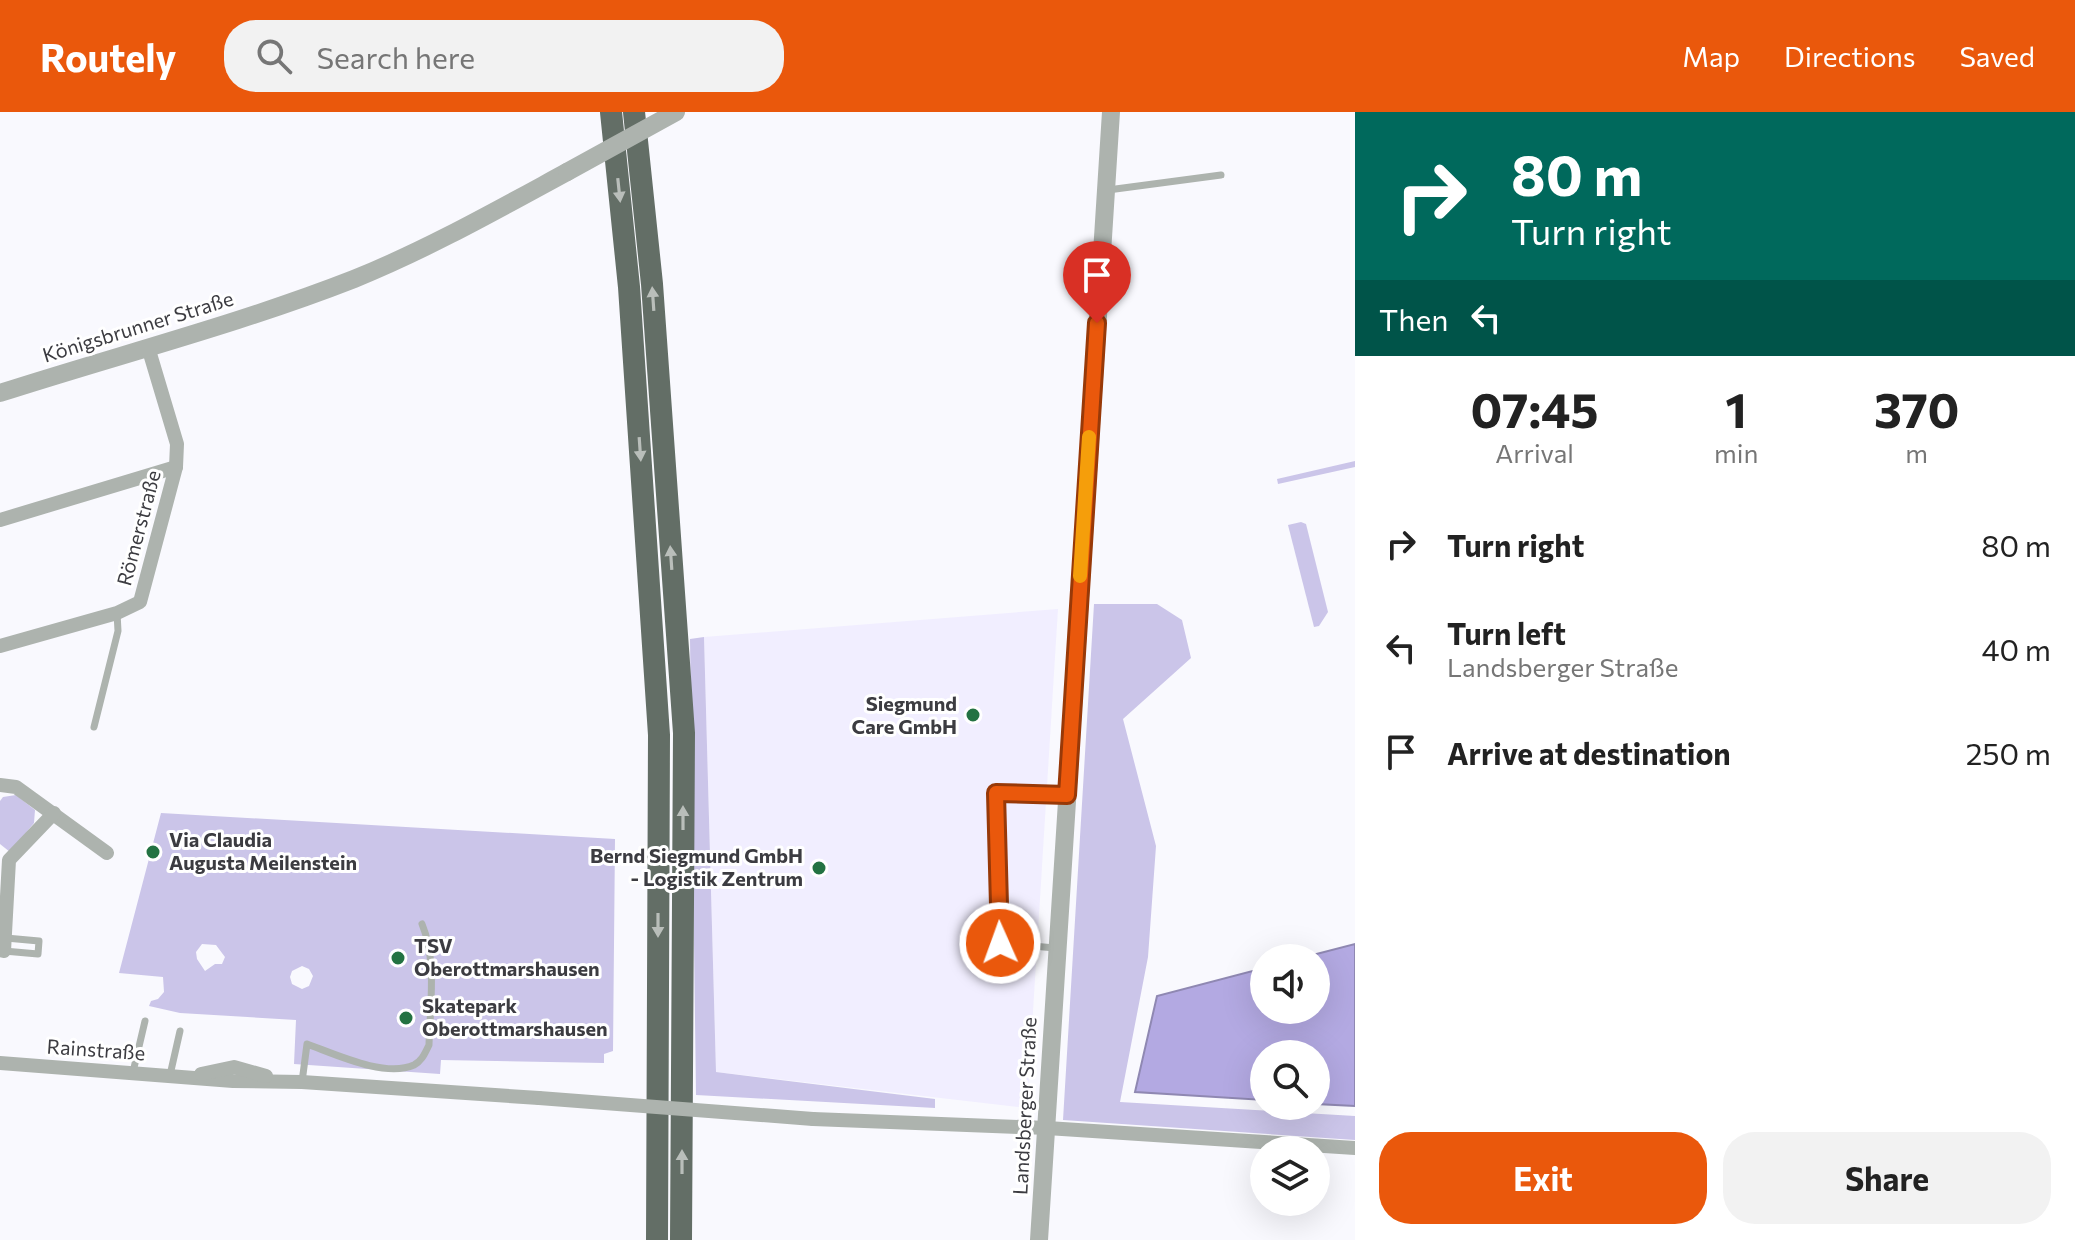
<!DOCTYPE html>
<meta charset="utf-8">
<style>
body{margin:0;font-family:Commissioner,sans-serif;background:#f2f2f2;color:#222;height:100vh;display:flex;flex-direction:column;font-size:30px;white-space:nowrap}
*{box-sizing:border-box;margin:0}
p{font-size:26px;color:#767676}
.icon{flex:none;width:44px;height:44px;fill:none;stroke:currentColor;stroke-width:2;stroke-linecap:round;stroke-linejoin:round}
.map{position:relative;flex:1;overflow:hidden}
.details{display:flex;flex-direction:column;background:#fff;width:720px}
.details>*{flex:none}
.banner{background:#00695c;color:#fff;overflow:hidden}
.controls{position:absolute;left:1250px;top:832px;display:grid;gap:16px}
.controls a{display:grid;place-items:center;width:80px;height:80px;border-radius:50%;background:#fff;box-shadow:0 8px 32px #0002;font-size:40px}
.pin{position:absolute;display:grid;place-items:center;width:68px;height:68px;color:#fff;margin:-82px -34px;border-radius:50% 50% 50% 0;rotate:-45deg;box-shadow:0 0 8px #0007}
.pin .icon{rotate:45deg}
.me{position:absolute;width:88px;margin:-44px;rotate:358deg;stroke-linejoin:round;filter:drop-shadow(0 0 6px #0008)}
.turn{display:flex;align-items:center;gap:28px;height:168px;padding:0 24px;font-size:36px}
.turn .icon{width:104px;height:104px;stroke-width:2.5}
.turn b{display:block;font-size:56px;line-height:68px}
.then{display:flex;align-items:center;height:76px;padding:0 24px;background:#0003;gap:16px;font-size:30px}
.eta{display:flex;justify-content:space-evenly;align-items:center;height:136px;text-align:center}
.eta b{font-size:48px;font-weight:700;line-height:56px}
.action{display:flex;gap:16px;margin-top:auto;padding:16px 24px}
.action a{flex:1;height:92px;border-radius:32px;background:#ea580c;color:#fff;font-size:32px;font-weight:700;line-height:92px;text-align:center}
.action a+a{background:#f2f2f2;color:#222}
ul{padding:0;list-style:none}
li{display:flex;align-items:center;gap:24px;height:104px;padding:0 24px}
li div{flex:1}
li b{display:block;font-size:30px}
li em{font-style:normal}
header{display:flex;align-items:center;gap:48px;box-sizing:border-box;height:112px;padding:0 40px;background:#ea580c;color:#fff}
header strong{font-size:38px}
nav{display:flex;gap:44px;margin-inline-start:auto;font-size:28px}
.search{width:560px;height:72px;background:#f2f2f2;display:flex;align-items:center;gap:20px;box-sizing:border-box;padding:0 28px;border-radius:32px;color:#767676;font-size:30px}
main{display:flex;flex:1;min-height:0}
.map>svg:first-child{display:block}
.built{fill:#f1eeff}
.green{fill:#cbc5e9;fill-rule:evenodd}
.water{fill:#b3a9e2;stroke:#8f88b2;stroke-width:2}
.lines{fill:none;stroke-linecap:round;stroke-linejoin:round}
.service{stroke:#adb3ae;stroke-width:7}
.minor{stroke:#adb3ae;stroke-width:14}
.tertiary{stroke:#adb3ae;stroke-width:18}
.trunk{stroke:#636e66;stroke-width:22}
.minor-bridge{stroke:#adb3ae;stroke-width:14}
.tertiary-bridge{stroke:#adb3ae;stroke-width:18}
.oneway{fill:#b9beba}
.route-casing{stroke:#983908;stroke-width:20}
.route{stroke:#ea580c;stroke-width:14}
.slow{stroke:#f59e0b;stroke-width:14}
.poi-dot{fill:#237242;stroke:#fff;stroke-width:3}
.labels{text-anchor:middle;stroke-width:6;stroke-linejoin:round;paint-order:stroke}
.street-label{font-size:20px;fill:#3c3c41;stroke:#fff}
.poi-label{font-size:20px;font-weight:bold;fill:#3c3c41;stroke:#fff;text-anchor:start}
</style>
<header>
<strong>Routely</strong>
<div class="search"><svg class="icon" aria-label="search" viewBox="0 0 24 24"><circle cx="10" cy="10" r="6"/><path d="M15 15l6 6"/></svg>Search here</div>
<nav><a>Map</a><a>Directions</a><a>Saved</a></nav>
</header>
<main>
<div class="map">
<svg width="1355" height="1128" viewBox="0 0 1355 1128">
<rect width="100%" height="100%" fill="#f9f9fe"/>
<polygon class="built" points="1058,497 1027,996 716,960 704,525"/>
<g class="green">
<polygon points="1355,349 1355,355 1278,372 1277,367"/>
<polygon points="1301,410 1306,412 1328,500 1319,514 1314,515 1288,413"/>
<polygon points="1094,492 1157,492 1182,508 1191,546 1123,607 1156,734 1148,845 1120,990 1355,1004 1355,1028 1063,1008"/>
<polygon points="704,525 716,960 935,987 935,996 696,983 690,527"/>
<polygon points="16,683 35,698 34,711 10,740 0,732 0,689 3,685"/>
<path d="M161,701l454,26 -2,212 -9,3v9l-163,-3 -1,14 -146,-10 2,-44 -116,-7 -31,-7 2,-5 7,-2 6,-7 -1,-15 -44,-4zM202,832l14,1 9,12 -3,7h-7l-10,7 -8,-12 -1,-7zM302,854l7,3 4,7 -4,10 -7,3 -10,-5 -2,-7 2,-6z"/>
</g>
<polygon class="water" points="1355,832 1355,994 1316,992 1316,942 1264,942 1264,988 1135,980 1157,884 1264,856 1264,898 1316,898 1316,846 1301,846"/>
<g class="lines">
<g class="service">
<polyline points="1108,78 1221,63"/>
<polyline points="94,615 118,519 117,501"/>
<polyline points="1055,836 1000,831 996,681 1067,683"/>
<polyline points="4,839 38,842 39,829 6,826"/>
<polyline points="133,960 145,909"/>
<polyline points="170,963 180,919"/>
<path d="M302,970l5,-38c28,10 78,34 107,21 8,-4 11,-12 15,-20 1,-39 8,-85 -7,-121"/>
</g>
<g class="minor">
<polyline points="0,408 176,355"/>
<polyline points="0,534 117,501 140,490 176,355 177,332 148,235"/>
<polyline points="0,673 16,675 107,741"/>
<polyline points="0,838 4,839 9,748 54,701"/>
<polyline points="0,951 233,969 302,970 539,986"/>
<polyline points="201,962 234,955 266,964"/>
<polyline points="813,1007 1047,1016 1355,1036"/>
</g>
<g class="tertiary">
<path d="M0,281c118,-38 239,-69 354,-114 74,-30 143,-69 213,-107"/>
<polyline points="1039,1128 1111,0"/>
</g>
<g class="trunk">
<polyline points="611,0 629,175 659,623 657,1128"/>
<polyline points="634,0 652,172 684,621 681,1128"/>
</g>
<polyline class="minor-bridge" points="539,986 813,1007"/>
<polyline class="tertiary-bridge" points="567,60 676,0"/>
</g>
<defs><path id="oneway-solid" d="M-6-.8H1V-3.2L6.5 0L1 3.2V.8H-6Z" transform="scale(2)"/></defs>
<g class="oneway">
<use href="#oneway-solid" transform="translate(619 78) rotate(84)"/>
<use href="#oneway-solid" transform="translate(653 187) rotate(-94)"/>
<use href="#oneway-solid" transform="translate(640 337) rotate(86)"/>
<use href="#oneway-solid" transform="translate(671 446) rotate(-94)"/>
<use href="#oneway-solid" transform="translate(683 706) rotate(-90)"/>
<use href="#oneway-solid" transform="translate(658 813) rotate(90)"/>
<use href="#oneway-solid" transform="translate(682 1050) rotate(-90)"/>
</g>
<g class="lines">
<g class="route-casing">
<polyline id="route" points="1000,831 996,681 1067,683 1097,211"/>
</g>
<use href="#route" class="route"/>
<polyline class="slow" points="1080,464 1089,325"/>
</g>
<g class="poi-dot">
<circle cx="973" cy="603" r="8"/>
<circle cx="153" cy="740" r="8"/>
<circle cx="819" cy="756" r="8"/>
<circle cx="398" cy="846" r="8"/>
<circle cx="406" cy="906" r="8"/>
</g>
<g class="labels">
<g class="street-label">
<text transform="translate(138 215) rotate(-17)" y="7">Königsbrunner Straße</text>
<text transform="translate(139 416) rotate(-75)" y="7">Römerstraße</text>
<text transform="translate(96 938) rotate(4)" y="7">Rainstraße</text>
<text transform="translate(1025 994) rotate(-87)" y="7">Landsberger Straße</text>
</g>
<g class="poi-label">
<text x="957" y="599" text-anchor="end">Siegmund<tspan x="957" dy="23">Care GmbH</tspan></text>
<text x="169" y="735">Via Claudia<tspan x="169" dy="23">Augusta Meilenstein</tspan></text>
<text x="803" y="751" text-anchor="end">Bernd Siegmund GmbH<tspan x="803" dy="23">- Logistik Zentrum</tspan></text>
<text x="414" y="841">TSV<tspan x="414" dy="23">Oberottmarshausen</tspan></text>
<text x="422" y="901">Skatepark<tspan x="422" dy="23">Oberottmarshausen</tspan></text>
</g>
</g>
</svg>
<div class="controls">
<a><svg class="icon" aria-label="sound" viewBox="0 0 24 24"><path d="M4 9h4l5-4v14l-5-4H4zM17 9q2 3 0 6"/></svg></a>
<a><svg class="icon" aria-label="search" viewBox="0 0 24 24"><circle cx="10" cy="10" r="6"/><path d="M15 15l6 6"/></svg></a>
<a><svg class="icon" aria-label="layers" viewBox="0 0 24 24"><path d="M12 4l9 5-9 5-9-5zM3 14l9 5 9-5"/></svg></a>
</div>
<div class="pin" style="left:1097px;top:211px;background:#d93025"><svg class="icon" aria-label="arrive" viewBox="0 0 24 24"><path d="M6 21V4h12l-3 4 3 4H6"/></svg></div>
<svg class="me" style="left:1000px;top:831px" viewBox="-20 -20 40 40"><circle r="17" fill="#ea580c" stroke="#fff" stroke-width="3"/><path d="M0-11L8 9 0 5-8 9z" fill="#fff"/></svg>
</div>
<section class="details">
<div class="banner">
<div class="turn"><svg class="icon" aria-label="right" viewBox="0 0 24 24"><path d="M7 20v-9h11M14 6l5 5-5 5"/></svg><div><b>80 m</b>Turn right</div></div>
<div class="then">Then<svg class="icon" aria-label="left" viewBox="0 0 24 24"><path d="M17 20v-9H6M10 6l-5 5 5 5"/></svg></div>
</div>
<div class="eta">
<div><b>07:45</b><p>Arrival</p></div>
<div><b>1</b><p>min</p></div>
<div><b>370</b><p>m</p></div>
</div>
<ul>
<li><svg class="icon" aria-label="right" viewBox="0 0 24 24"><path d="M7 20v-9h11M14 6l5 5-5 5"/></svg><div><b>Turn right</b></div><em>80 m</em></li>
<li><svg class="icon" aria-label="left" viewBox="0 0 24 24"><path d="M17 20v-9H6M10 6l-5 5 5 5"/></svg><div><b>Turn left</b><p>Landsberger Straße</p></div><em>40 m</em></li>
<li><svg class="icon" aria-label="arrive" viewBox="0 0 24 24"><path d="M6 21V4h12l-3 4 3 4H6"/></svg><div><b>Arrive at destination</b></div><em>250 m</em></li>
</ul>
<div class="action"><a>Exit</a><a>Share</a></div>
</section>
</main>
